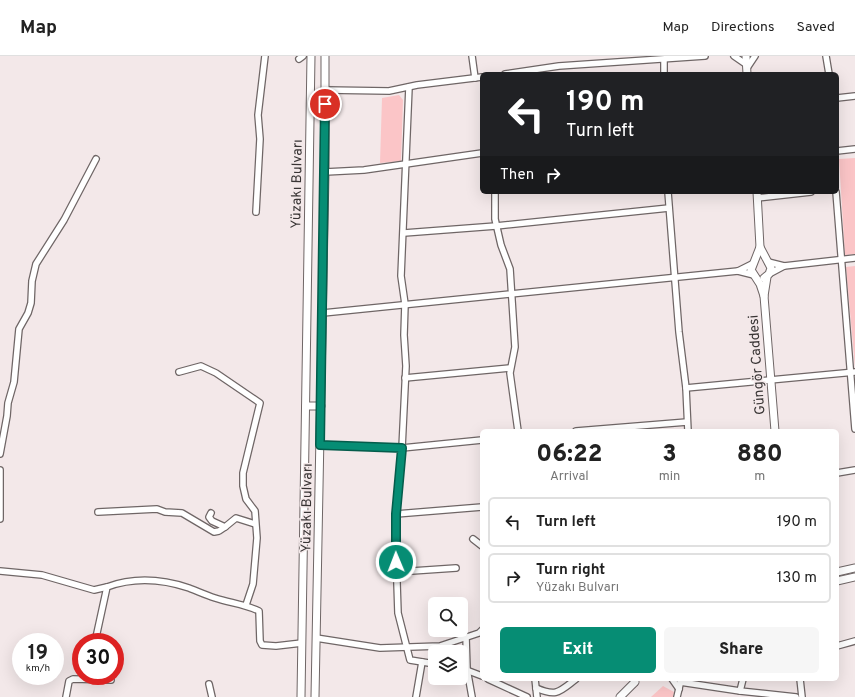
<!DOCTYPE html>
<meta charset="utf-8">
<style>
body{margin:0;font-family:Overpass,sans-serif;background:#f6f6f6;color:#222;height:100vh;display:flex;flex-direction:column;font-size:15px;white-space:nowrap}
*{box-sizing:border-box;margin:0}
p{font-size:13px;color:#767676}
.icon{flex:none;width:22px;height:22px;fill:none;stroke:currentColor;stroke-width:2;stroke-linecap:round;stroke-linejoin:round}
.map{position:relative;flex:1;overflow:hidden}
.side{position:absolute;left:480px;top:373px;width:359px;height:252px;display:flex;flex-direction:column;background:#fff;border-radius:6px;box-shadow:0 4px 16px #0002}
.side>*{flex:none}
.top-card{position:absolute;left:480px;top:16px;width:359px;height:122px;border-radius:6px;box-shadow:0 4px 16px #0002;background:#202124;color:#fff;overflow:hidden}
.fabs{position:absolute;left:428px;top:541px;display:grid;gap:8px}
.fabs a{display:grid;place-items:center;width:40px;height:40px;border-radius:6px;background:#fff;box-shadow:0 4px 16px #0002;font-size:20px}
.speed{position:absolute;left:12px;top:577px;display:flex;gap:8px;font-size:20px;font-weight:700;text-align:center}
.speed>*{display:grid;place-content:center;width:52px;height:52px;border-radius:50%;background:#fff;box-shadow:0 4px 16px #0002;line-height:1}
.speed small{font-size:10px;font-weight:400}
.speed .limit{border:6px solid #d22;background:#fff;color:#111}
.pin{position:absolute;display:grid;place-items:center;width:34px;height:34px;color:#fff;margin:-17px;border:2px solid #fff;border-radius:50%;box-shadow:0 1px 4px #0007}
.me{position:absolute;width:44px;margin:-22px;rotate:359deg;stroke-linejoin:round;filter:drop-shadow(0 0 3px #0008)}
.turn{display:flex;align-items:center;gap:14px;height:84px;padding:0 20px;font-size:18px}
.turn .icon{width:52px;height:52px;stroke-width:2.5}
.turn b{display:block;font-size:28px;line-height:34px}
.then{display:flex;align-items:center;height:38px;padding:0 20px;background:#0003;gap:8px;font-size:15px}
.eta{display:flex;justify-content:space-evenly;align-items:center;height:68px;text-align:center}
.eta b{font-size:24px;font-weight:800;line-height:28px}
.cta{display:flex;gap:8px;margin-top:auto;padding:8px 20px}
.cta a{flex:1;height:46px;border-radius:6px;background:#068d74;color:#fff;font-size:16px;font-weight:800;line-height:46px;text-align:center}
.cta a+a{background:#f6f6f6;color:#222}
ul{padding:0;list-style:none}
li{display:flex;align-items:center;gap:12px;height:50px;margin:0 8px 6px;padding:0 12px;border:2px solid #e0e0e0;border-radius:6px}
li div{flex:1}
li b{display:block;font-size:15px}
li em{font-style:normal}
header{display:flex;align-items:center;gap:24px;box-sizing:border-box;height:56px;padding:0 20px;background:#fff;border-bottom:1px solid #e0e0e0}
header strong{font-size:19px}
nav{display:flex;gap:22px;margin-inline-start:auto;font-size:14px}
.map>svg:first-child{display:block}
.green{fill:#fbc5c7}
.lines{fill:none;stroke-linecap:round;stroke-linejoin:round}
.minor-casing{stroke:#6f6666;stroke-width:8}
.major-casing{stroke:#6f6666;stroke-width:9}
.minor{stroke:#fff;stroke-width:5.5}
.major{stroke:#fff;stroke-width:7}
.route-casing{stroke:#045c4b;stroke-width:10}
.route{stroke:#068d74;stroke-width:7}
.labels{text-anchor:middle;stroke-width:3;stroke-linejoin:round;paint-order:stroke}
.street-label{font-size:14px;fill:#393535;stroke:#f3e8e9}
</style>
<header>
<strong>Map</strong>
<nav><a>Map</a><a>Directions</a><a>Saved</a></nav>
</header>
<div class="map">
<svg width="855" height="641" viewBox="0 0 855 641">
<rect width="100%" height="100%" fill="#f3e8e9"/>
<g class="green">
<polygon points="399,39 403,44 401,105 380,107 382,42"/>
<polygon points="855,102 855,198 845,199 839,103"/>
<polygon points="855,210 855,311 846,211"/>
<polygon points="663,630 674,636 673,641 651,641"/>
</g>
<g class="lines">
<g class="minor-casing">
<g id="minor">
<polyline points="472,0 475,22"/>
<polyline points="734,0 747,9"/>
<polyline points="826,0 829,18"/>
<polyline points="299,3 303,0"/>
<polyline points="664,4 664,18"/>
<polyline points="747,12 755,0"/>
<polyline points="505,18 559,10 705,0"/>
<polyline points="409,31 401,220 405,248 404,279 406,310 402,392 396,458 396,497 398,557 410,604 435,608"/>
<polyline points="325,34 389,35 417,29 482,21"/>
<polyline points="837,42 855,40"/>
<polyline points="837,95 855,93"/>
<polyline points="325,116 364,114 482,97"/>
<polyline points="495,136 495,163 501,189 510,213 515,291 510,317 518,375"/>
<polyline points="668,136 679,276 686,332 688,375"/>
<polyline points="836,136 855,373"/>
<polyline points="757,142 811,136"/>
<polyline points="256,156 260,83 258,59 265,0"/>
<polyline points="404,177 496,170 669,152"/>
<polyline points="768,206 784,210 769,218"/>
<polyline points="752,208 738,215 754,219"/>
<polyline points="784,210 855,202"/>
<polyline points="323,257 738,215"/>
<polyline points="179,316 201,310 216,317 260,347 243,417 243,430 246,443 255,455 257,482 253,528 246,549"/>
<polyline points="405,322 510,312"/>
<polyline points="686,332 855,316"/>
<polyline points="576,375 687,366"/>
<polyline points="320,389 402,392 482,384"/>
<polyline points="0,398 7,360 8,347 14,326 19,273 28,257 31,247 32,225 36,208 64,164 96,103"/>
<polyline points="0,414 0,463"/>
<polyline points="837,417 855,414"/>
<polyline points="98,456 157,453 165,456 182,457 214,476 219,475 225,471"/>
<polyline points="211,457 209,461 212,465 225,471 236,462 255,468"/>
<polyline points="396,458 482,451"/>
<polyline points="473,483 482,490"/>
<polyline points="0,515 42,519 94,534 107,531"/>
<polyline points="397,516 456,512"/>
<polyline points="466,581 467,613 472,641"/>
<polyline points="316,582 380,592 440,590 479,577 482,574"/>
<path d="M95,586l12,-55c27,-10 55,-8 82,1 8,3 17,7 26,10 15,5 29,6 44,13l1,30 2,4 14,1 26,-3"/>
<polyline points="837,590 855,585"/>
<polyline points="461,612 482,620"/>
<polyline points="488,623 527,641"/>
<polyline points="535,623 537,641"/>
<polyline points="672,623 679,633"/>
<polyline points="800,623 802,641"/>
<polyline points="680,626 740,635 796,641"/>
<polyline points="209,628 212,641"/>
<path d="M536,632c21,9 23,4 40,-9"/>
<polyline points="740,635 743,623"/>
<polyline points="66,641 69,625 73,623 111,624"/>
<polyline points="416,641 422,606"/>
<polyline points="677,641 681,624"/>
</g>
</g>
<g class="major-casing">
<g id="major">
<polyline points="746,0 747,18"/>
<polyline points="757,136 760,191 751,214 760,228 764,240"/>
<polyline points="760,191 771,212 769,218 764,222"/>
<polyline points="767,221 764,240 775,375"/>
<polyline points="306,350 321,350"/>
<polyline points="837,516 855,512"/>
<polyline points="837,525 855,521"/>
<polyline points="301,641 311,0"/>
<polyline points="315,641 325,116 325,0"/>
<polyline points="620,641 635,626"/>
</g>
</g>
<use href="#minor" class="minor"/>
<use href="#major" class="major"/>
</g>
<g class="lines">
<g class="route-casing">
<polyline id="route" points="325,48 320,389 402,392 396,458 396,506"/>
</g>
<use href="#route" class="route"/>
</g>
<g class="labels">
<g class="street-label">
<text transform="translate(296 128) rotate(-89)" y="5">Yüzakı Bulvarı</text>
<text transform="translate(756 309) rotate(-94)" y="5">Güngör Caddesi</text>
<text transform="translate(306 452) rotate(-89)" y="5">Yüzakı Bulvarı</text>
</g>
</g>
</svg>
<div class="fabs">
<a><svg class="icon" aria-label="search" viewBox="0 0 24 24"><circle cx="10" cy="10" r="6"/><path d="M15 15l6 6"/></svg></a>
<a><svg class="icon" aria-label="layers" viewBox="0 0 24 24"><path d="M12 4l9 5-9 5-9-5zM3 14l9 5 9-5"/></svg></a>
</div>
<div class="speed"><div>19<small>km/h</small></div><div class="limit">30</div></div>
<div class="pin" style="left:325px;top:48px;background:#d93025"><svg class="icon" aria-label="arrive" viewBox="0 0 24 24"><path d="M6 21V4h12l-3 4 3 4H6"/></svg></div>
<svg class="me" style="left:396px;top:506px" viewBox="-20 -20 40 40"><circle r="17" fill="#068d74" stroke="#fff" stroke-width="3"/><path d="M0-11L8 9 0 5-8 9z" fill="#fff"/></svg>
<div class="top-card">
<div class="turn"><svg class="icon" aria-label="left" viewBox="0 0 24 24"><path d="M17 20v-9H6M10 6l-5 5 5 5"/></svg><div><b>190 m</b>Turn left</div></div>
<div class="then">Then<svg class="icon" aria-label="right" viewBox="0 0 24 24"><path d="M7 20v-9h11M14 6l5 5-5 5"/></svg></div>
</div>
<section class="side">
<div class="eta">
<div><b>06:22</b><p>Arrival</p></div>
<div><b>3</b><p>min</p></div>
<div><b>880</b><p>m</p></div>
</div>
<ul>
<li><svg class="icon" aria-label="left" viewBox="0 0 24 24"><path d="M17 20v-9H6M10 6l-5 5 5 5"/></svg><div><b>Turn left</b></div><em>190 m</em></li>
<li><svg class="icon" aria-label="right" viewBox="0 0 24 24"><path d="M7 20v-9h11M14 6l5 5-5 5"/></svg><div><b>Turn right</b><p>Yüzakı Bulvarı</p></div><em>130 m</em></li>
</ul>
<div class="cta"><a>Exit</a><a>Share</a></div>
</section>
</div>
